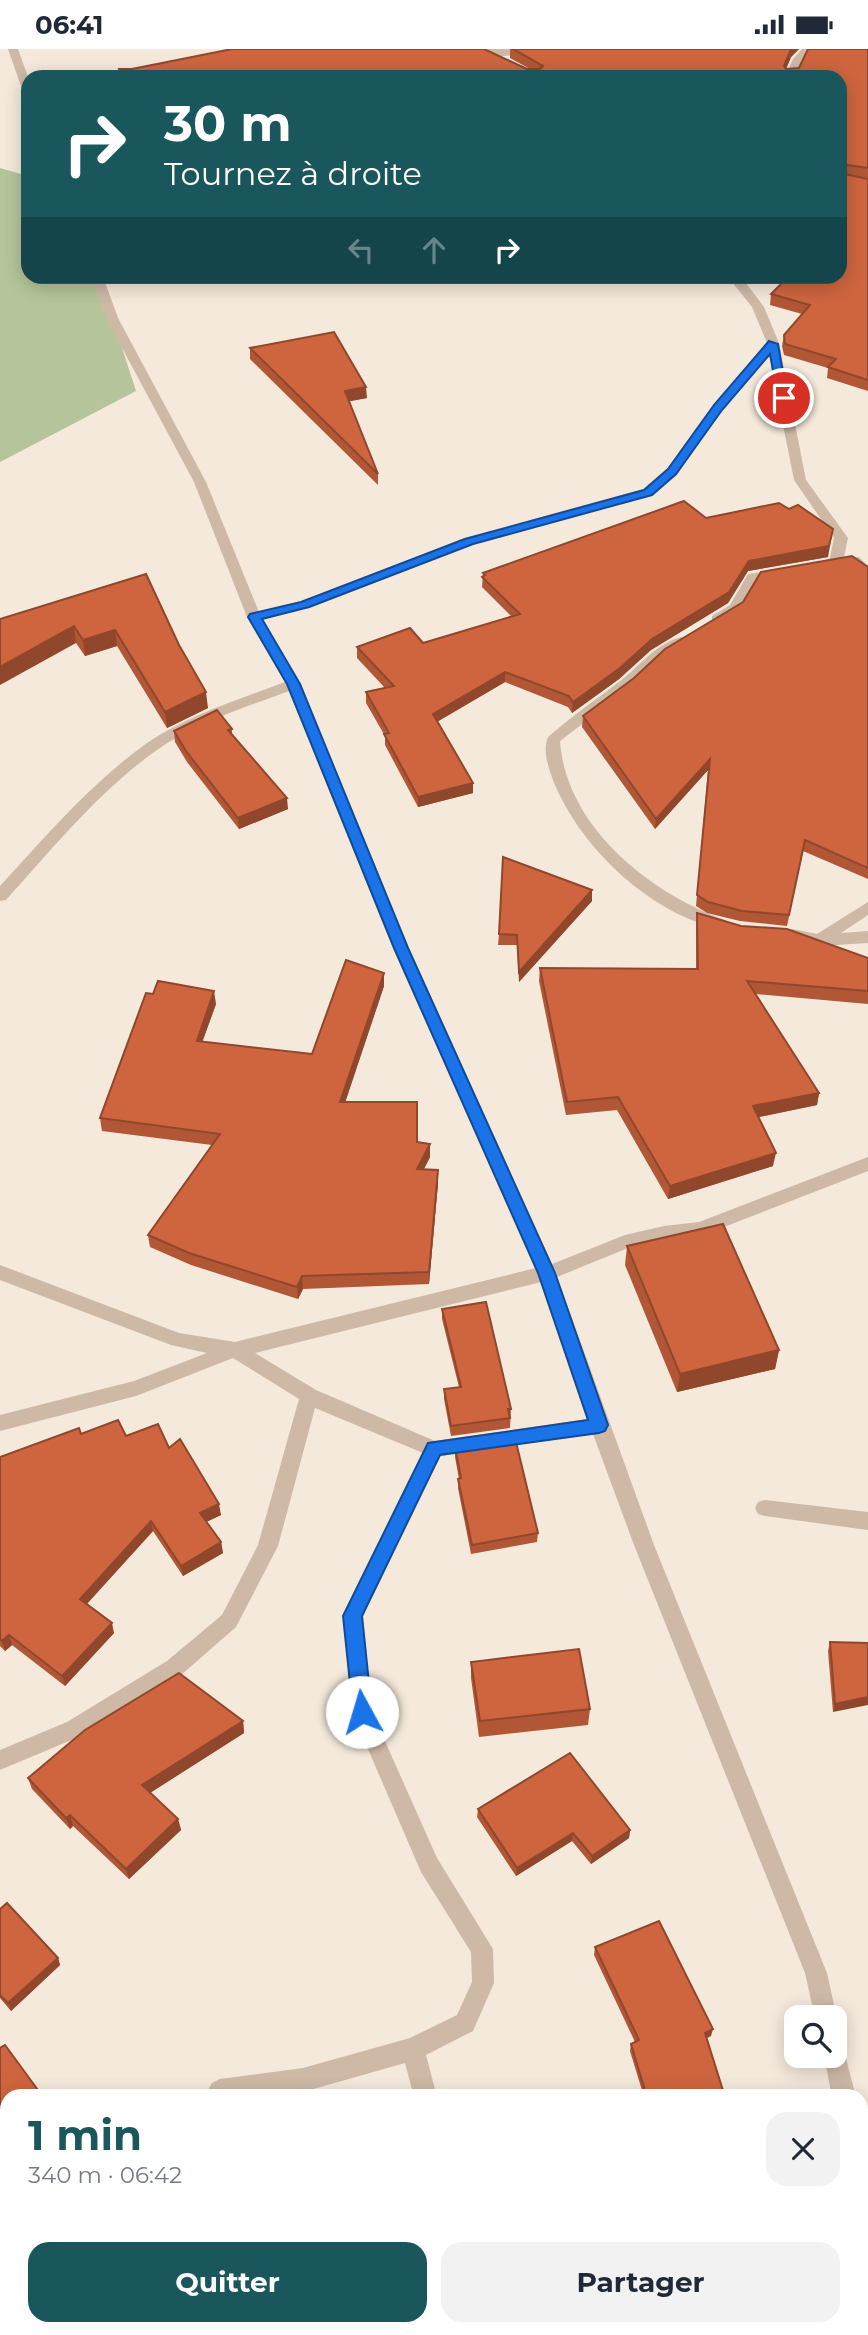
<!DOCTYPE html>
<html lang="fr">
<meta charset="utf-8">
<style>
body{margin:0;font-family:Montserrat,sans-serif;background:#f2f2f3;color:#1f2937;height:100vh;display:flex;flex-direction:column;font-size:26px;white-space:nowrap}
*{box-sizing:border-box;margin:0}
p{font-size:23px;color:#747a83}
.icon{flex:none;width:38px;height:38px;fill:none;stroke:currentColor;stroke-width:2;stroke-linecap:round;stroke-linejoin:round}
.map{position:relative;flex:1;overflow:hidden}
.details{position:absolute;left:0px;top:2040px;width:868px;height:247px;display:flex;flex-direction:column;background:#fff;border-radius:21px 21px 0 0;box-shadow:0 4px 18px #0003}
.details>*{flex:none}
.hud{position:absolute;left:21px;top:21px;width:826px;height:214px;border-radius:21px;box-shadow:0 4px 18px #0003;background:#1a575d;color:#fff;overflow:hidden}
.tools{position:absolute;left:784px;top:1956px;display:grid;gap:14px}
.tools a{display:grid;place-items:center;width:63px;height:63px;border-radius:14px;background:#fff;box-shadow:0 4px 18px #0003;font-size:35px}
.pin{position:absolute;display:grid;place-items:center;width:60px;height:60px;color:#fff;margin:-30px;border:4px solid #fff;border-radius:50%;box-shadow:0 2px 7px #0007}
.me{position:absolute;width:77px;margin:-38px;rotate:354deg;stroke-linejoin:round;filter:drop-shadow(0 0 5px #0008)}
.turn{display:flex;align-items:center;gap:24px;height:147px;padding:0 28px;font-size:32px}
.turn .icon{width:91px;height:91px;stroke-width:2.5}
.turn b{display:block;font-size:49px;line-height:60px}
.lanes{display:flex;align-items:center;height:66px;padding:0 28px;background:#0003;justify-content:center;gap:35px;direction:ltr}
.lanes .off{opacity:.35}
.round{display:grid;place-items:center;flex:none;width:74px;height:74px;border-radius:21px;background:#f2f2f3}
.overview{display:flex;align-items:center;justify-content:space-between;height:119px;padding:0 28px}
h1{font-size:42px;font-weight:700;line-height:52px;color:#1a575d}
.button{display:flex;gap:14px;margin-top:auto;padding:14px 28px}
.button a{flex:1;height:80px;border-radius:21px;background:#1a575d;color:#fff;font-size:28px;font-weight:700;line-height:80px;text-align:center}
.button a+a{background:#f2f2f3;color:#1f2937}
.status{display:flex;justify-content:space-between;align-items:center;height:49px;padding:0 35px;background:#fff;direction:ltr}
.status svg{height:19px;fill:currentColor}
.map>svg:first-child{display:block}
.green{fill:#b5c49a}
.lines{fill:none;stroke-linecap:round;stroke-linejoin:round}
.minor{fill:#cdb9a6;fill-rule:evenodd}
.wall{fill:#b15736}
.shaded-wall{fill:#90472c}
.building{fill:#ce653f;stroke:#90472c;stroke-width:2}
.route{fill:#1a73e8;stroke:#114b97;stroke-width:2}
</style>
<div class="status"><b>06:41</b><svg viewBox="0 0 49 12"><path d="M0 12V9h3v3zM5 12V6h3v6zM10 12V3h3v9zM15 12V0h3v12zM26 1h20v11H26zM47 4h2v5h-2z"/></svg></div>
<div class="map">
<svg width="868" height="2286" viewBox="0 0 868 2286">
<rect width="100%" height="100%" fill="#f4e9db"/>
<polygon class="green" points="0,119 28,127 28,228 99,228 136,342 0,413"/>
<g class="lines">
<g class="minor">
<polygon points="8,0 18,0 28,28 28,46 23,43"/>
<polygon points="449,0 561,0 556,3 488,8"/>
<polygon points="802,0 813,0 803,11 795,28 785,28 793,10"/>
<path d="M91,228h12l15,41 88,164 53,130 42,-10 163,-64 179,-49 24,-20 47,-65 53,-61 -15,-36 -24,-30h12l5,5 19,25 15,36 27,137 42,58 -4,19h15l9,9v11l-17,-13 -15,2 -7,-4 5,-24 -40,-58 -25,-125 -47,55 -45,65 -24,20 -179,49 -164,64 -48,11 38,65 109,264 143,316 73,-29 39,-9 35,-4 169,-65v14l-162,63 -78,14 -71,29 97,268 173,428 10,45 -2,6v-6h-20l-10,-45 -171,-428 -41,-111 -153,22 -77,160 9,96 65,146 56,91 1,34 -21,48 -47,24 11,42h-23l-9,-34 -102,29 -37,5h-62l8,-14 8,-4 83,-11 107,-30 47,-23 15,-33 -1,-30 -50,-80 -69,-160 -9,-96 80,-163 -108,-45 -37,138 -42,81 -55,48 -100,61 -81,34v-20l67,-28 100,-61 55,-46 36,-70 41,-146 -66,-41 -97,38 -136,35v-16l134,-34 73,-28 -36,-8 -171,-65v-15l179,68 56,9 301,-74 -143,-320 -104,-257c-45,17 -92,31 -132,59 -58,41 -104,98 -151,150l-6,1v-15c46,-50 91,-103 147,-143 41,-28 91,-43 138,-61l-38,-65 -53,-135 -88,-164zM541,1233l46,137 -152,22 -119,-51 -61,-37z"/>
<path d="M779,520l7,4 -2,3 -26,4c-10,17 -22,46 -46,42v-6l18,-11 18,-31z"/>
<path d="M681,588l7,4 -2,3 -24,14 -31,29 -71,54c6,86 90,152 165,179l2,4 -2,4c-9,3 -17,-2 -26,-5 -62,-23 -119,-79 -145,-140 -5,-14 -12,-32 -6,-46 23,-20 47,-37 71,-55 20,-15 36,-38 62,-45z"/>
<polygon points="868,853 868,866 841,884 868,882 868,894 820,897 786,890 784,886 792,880 817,885"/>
<polygon points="765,1451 868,1463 868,1481 765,1467 758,1465 755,1459 758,1453"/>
<polygon points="835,1995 843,1998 856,2048 832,2048 824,2007 835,2007"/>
<polygon points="861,2108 868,2111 868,2163 861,2160"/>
<polygon points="48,2280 74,2280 72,2286 46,2286"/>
<polygon points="462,2280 486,2280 487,2286 463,2286"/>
</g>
</g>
<g class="wall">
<polygon points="510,0 799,0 791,8 786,20 799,19 868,0 868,342 827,329 828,319 784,306 782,297 784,286 802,265 770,256 771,245 840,228 840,28 120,28 119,20 530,20 510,9"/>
<polygon points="250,299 367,349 349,352 378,425 378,436 250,310"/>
<polygon points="706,469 828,508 748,522 728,554 651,601 619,630 572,664 568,658 505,633 437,673 473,744 418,758 385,696 385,687 366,654 366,643 385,639 357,609 357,598 423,594 512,568 482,538 483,524"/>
<polygon points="868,518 868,830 803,802 787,877 740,872 707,864 696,857 708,721 655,780 582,678 583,667"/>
<polygon points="146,525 208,659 167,679 117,597 85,607 76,594 0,570"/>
<polygon points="232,680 232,686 288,760 239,780 187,713 175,693 174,682"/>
<polygon points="592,841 592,852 519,933 517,896 498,896 499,885"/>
<polygon points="697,864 741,877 868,909 868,955 756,945 819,1044 817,1056 758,1068 773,1117 668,1150 617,1061 566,1066 539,932 540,919 696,920 696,877"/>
<polygon points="384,924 384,937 345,1053 417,1093 430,1095 430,1108 424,1120 438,1121 438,1134 429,1235 303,1240 298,1250 191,1216 150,1198 148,1186 212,1096 102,1082 100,1069 216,955 202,993 312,1005"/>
<polygon points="627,1197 779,1301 775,1320 677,1343 625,1216"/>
<polygon points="442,1260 511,1360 510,1379 451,1387 444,1350 444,1340 459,1338 442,1270"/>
<polygon points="81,1385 126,1387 169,1399 221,1466 206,1473 221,1493 223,1504 183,1527 153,1482 87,1555 114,1584 65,1637 12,1596 5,1602 0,1597 0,1408"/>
<polygon points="455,1398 538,1484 537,1493 471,1505 458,1439 459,1430 455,1408"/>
<polygon points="830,1593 868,1594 833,1663 828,1602"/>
<polygon points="471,1613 590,1660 588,1676 479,1688 471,1629"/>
<polygon points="243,1672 244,1684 150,1744 178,1770 181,1781 129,1830 73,1777 70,1780 32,1740 28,1729"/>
<polygon points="478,1760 630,1781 629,1789 591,1815 572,1792 516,1827 477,1768"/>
<polygon points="0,1860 58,1909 60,1916 11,1962 0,1949"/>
<polygon points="595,1898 711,1987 706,1989 725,2048 644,2048 630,2002 631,1995 635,1993 594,1906"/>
<polygon points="251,2280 272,2280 268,2286 259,2286"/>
<polygon points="754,2280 834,2280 837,2286 756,2286"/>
</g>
<g class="shaded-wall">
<polygon points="791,0 799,0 791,8 783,27 784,17"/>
<polygon points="366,338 367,349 346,353 345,342"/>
<polygon points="833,480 828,508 748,522 728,554 651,601 619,630 572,664 573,653 749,512"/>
<polygon points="74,577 76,594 0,636 0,618"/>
<polygon points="115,581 117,597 85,607 83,591"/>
<polygon points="505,623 505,633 433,675 433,665"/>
<polygon points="206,643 208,659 167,679 165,663"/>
<polygon points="710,710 708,721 655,780 656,770"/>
<polygon points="473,734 473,744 418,758 418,748"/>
<polygon points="287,749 288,760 239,780 238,769"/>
<polygon points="592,841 592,852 519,933 519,923"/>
<polygon points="384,924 384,937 341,1066 340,1053"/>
<polygon points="214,942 216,955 198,1005 197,992"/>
<polygon points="819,1044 817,1056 750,1070 753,1057"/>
<polygon points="430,1095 430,1108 417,1133 417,1120"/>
<polygon points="776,1104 773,1117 668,1150 670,1137"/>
<polygon points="438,1121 438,1134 429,1235 429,1223"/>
<polygon points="302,1227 303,1240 298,1250 297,1238"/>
<polygon points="779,1301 775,1320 677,1343 680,1325"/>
<polygon points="219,1455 221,1466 202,1475 200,1464"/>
<polygon points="151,1472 153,1482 82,1560 80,1550"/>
<polygon points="221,1493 223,1504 183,1527 181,1517"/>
<polygon points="112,1574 114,1584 65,1637 62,1627"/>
<polygon points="9,1586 12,1596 5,1602 2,1592"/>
<polygon points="868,1648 868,1656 833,1663 835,1655"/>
<polygon points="243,1672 244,1684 145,1747 142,1736"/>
<polygon points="70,1766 73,1777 70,1780 66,1769"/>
<polygon points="178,1770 181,1781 129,1830 126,1820"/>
<polygon points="630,1781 629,1789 591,1815 592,1807"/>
<polygon points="573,1784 572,1792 516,1827 517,1819"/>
<polygon points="58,1909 60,1916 11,1962 8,1954"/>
<polygon points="713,1980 711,1987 703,1991 705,1984"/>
<polygon points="199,2280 204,2280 201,2286 195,2286"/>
<polygon points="267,2280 272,2280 268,2286 264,2286"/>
</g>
<g class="building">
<polygon points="232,0 484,0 527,20 540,20 543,17 513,0 791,0 784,17 786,20 799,19 808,0 868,0 868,119 842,115 840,120 840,28 122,28 119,20 132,20"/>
<polygon points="840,124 868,130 868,331 828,318 836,310 785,295 784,286 810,256 771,245 788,228 840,228"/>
<polygon points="334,283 366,338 345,342 378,425 250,299"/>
<polygon points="684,452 706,469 779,454 789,460 798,456 833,480 829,497 749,512 729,543 652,590 620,619 573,653 569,647 505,623 433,665 473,734 418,748 384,685 389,684 366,643 394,637 357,598 410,579 423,594 520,565 482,528 485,526 483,524"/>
<polygon points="852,507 868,518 868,819 805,791 789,866 742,862 708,853 697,846 710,710 656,770 583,667 634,629 665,600 743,553 761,523"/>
<polygon points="146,525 179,596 206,643 165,663 115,581 83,591 74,577 0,618 0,570"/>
<polygon points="217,661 232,680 228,681 287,749 238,769 186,702 174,682"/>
<polygon points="503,808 592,841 519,923 517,886 499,885"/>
<polygon points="697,864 741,877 787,880 868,909 868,942 747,932 819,1044 753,1057 776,1104 670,1137 618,1048 567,1053 540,919 698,920"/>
<polygon points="346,911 384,924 340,1053 417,1053 417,1093 430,1095 417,1120 438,1121 429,1223 302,1227 297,1238 189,1204 148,1186 220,1085 100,1069 146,944 153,945 158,932 214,942 197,992 312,1005"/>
<polygon points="723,1175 779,1301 680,1325 627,1197"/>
<polygon points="486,1253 511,1360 508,1360 510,1369 451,1377 444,1340 461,1338 442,1260"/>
<polygon points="118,1371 126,1387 158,1375 169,1399 180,1390 219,1455 200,1464 221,1493 181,1517 151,1472 80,1550 112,1574 62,1627 9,1586 2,1592 0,1590 0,1408 79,1379 81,1385"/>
<polygon points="515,1389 538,1484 472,1496 458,1430 461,1429 455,1398"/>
<polygon points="830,1593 868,1594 868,1648 835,1655"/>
<polygon points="579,1600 590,1660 480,1672 471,1613"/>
<polygon points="179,1624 243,1672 142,1736 178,1770 126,1820 70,1766 66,1769 28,1729 85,1681"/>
<polygon points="570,1704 630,1781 592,1807 573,1784 517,1819 478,1760"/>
<polygon points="7,1854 58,1909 8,1954 0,1946 0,1860"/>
<polygon points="659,1872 713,1980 705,1984 725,2048 647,2048 631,1995 639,1991 595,1898"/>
<polygon points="5,1996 43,2048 7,2048 7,2181 0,2172 0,1999"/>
<polygon points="104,2280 131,2280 140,2286 101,2286"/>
<polygon points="144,2280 199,2280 195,2286 141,2286"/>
<polygon points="257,2280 267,2280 264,2285"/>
<polygon points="759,2280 834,2280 837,2286 761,2286"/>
</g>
<polygon class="route" points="769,292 778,295 788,352 778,349 770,305 722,361 676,425 652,446 473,495 309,558 262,570 300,635 408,899 555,1224 608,1376 605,1382 599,1384 440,1406 362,1567 372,1663 369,1669 362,1672 356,1669 353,1663 343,1567 428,1394 588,1371 538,1224 394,899 287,635 248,568 250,565 301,553 465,490 644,441 668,420 714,356"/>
</svg>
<div class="tools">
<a><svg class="icon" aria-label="search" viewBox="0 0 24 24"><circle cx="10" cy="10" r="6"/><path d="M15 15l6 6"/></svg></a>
</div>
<div class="pin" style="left:784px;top:349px;background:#d93025"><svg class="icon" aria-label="arrive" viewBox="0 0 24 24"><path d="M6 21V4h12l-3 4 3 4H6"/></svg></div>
<svg class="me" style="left:362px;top:1663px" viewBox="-20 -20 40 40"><circle r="19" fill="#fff"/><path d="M0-13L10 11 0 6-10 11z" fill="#1a73e8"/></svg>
<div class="hud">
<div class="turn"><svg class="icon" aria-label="right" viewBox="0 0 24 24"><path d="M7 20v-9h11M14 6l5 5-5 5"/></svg><div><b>30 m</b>Tournez à droite</div></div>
<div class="lanes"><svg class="icon off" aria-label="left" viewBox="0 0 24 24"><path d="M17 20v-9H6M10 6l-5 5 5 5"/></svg><svg class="icon off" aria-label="ahead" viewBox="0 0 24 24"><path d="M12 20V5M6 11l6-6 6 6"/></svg><svg class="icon" aria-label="right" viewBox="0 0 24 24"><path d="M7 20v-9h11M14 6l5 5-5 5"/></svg></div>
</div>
<section class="details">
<div class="overview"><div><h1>1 min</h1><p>340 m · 06:42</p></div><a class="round"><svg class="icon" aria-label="close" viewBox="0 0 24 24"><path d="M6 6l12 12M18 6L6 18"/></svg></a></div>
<div class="button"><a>Quitter</a><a>Partager</a></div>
</section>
</div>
